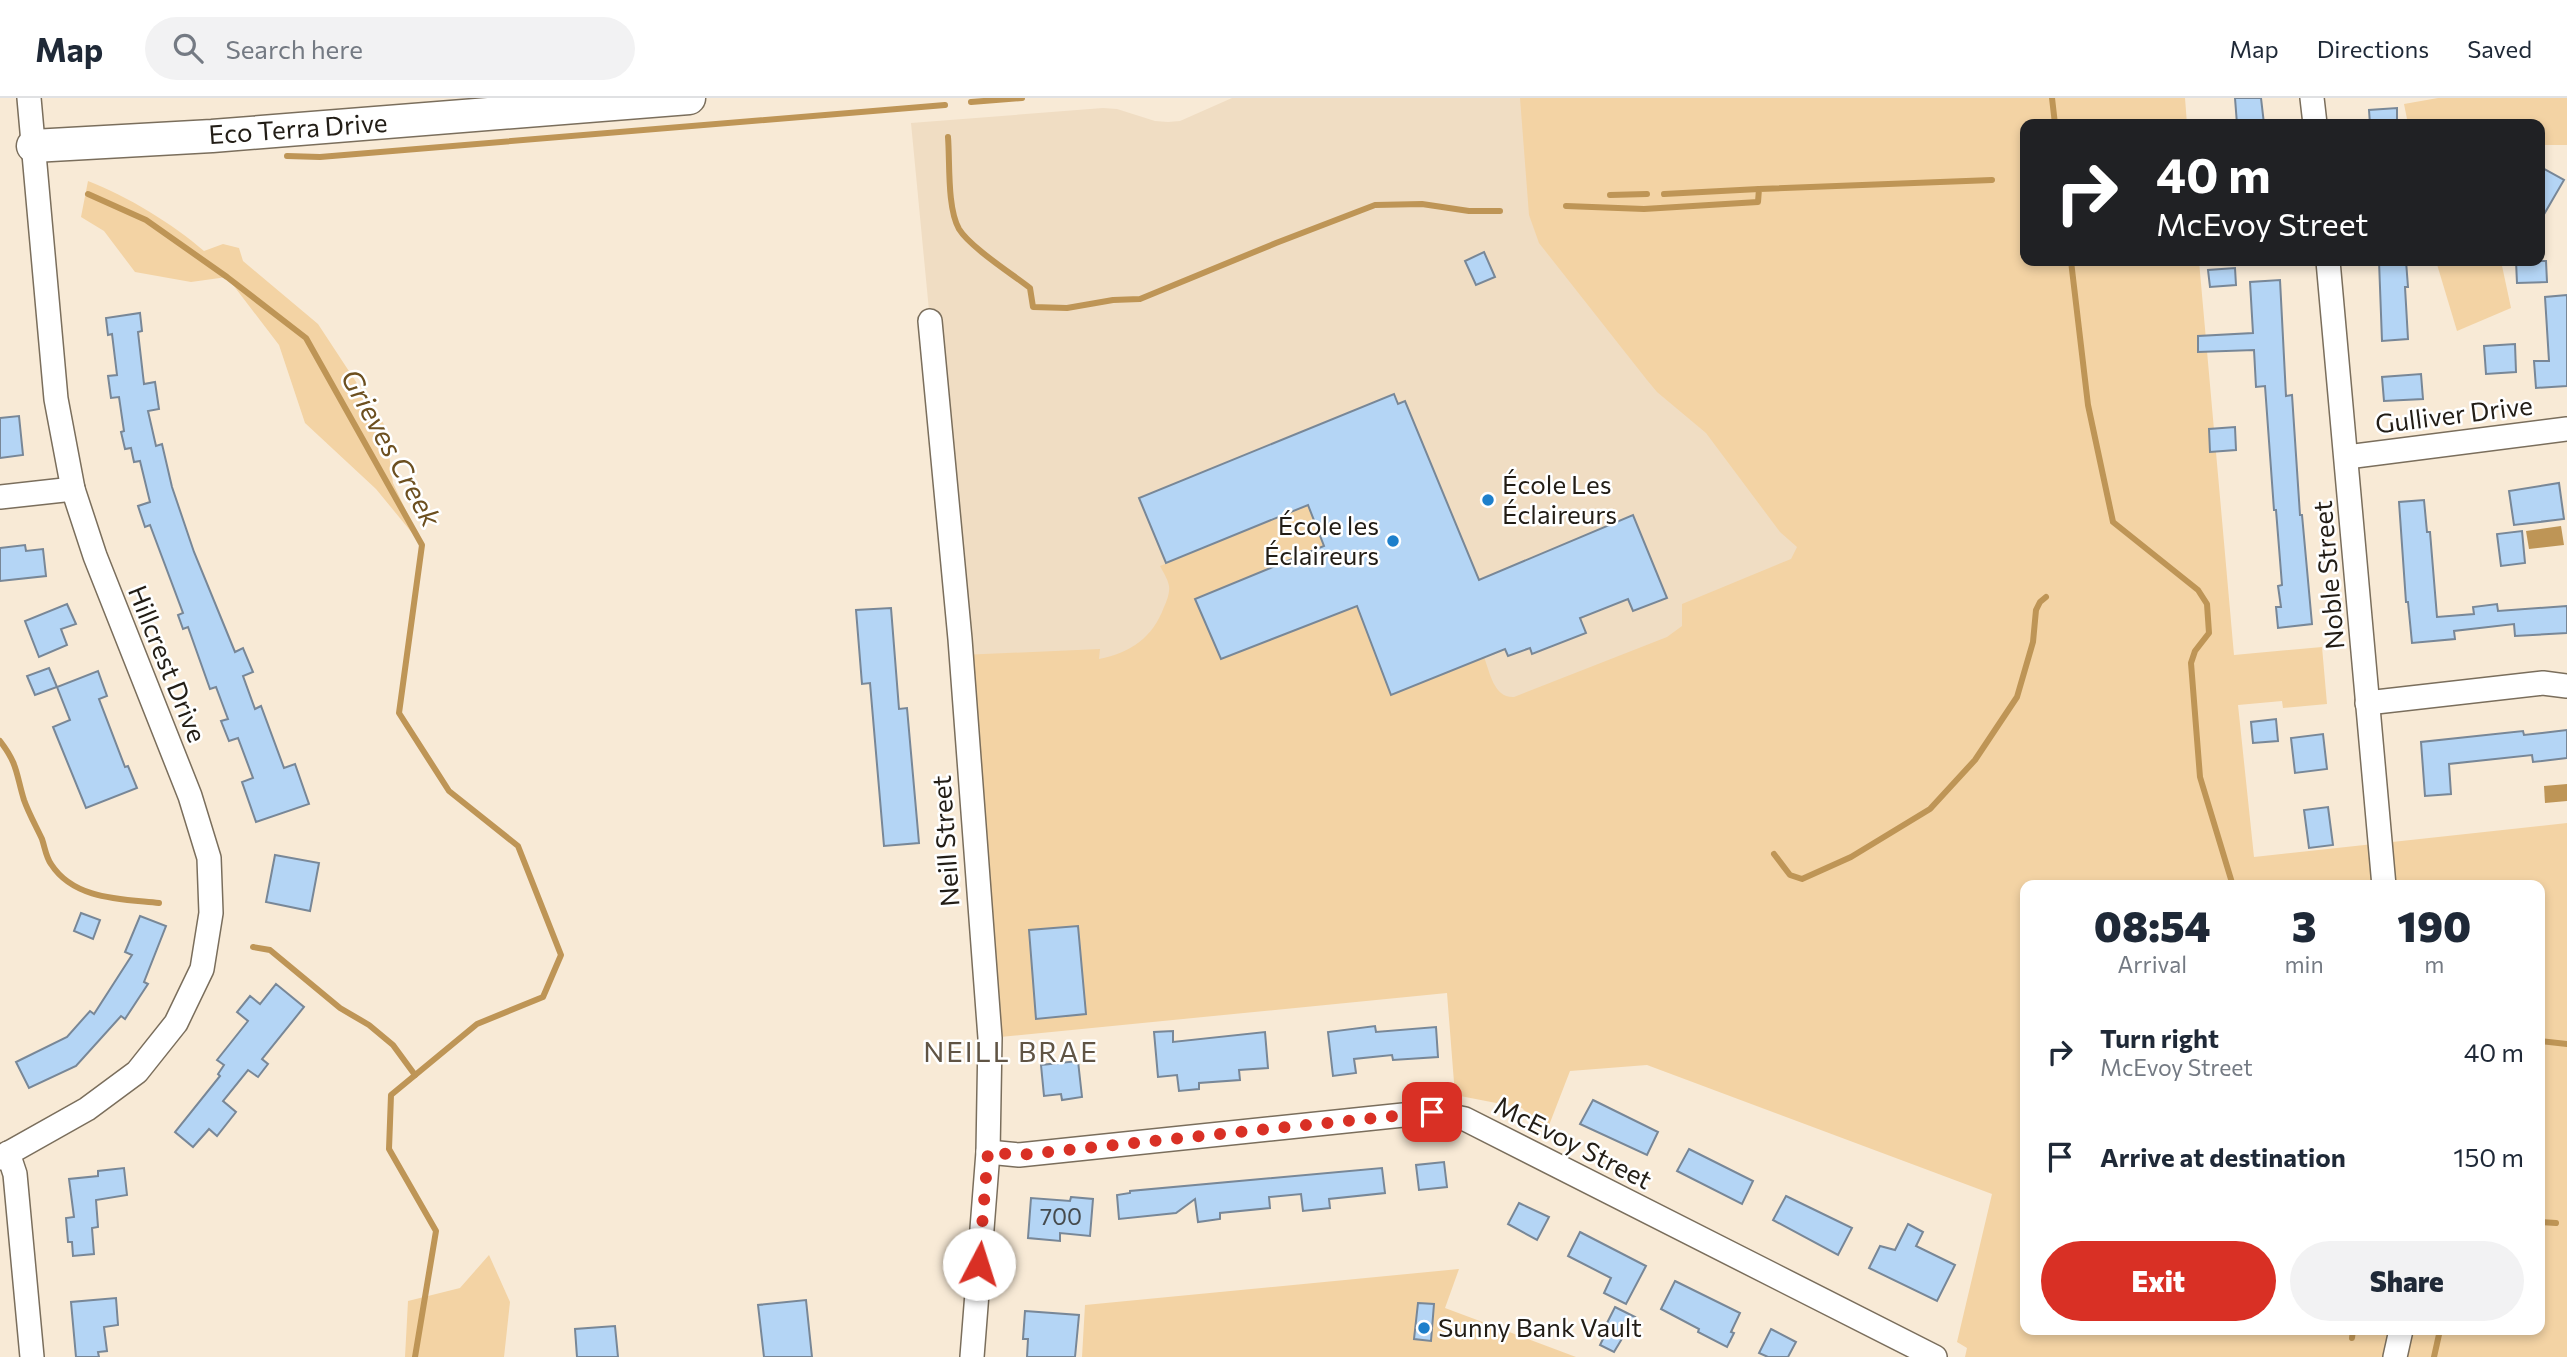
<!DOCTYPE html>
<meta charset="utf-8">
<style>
body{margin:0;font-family:Commissioner,sans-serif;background:#f2f2f3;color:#1f2937;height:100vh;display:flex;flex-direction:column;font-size:26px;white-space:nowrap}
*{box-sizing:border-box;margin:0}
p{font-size:23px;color:#747a83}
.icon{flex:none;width:38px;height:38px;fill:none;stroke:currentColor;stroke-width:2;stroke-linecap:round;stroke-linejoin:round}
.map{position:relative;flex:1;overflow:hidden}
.drawer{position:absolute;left:2020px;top:782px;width:525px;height:455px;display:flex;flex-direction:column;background:#fff;border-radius:14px;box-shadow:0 4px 10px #0003}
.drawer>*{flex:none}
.top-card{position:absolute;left:2020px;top:21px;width:525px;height:147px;border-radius:14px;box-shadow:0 4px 10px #0003;background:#202124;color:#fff;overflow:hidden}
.pin{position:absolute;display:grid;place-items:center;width:60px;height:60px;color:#fff;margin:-30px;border-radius:14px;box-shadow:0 4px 10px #0006}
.me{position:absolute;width:77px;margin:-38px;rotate:5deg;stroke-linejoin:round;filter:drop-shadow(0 0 5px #0008)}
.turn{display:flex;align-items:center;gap:24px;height:147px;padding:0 21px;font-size:32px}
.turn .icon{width:91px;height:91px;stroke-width:2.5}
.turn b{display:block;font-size:49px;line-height:60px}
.eta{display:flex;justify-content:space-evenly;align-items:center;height:119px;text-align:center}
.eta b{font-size:42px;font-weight:800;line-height:49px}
.action{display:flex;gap:14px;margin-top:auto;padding:14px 21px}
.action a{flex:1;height:80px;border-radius:42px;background:#d93025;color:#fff;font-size:28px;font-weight:800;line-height:80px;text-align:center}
.action a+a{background:#f2f2f3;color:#1f2937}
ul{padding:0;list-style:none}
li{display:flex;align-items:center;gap:21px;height:105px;padding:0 21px}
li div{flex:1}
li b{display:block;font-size:26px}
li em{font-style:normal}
header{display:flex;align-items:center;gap:42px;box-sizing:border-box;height:98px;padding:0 35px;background:#fff;border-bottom:2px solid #e0e1e3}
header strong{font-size:33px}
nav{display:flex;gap:38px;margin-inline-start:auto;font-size:24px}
.search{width:490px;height:63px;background:#f2f2f3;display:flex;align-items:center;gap:18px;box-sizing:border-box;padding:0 24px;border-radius:38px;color:#747a83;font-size:26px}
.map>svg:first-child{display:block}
.built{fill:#f0ddc3}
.green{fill:#f3d3a4;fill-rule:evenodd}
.water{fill:#be9556}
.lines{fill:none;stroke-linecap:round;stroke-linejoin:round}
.stream{stroke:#be9556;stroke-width:6}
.building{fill:#b4d5f5;stroke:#788797;stroke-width:2}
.street-casing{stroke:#7a6e5c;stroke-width:26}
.secondary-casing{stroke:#7a6e5c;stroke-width:35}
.street{stroke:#fff;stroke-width:23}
.secondary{stroke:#fff;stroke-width:32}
.route{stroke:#d93025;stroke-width:12;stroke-dasharray:0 21.6}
.poi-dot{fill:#1d7fcb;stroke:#fff;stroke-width:2.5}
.labels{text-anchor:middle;stroke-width:5;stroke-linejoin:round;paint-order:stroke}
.number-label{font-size:23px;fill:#464b4e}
.street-label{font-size:26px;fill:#221d16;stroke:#fff}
.poi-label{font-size:26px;fill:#221d16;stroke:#fff;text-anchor:start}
.water-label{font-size:28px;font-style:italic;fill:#6c4f1f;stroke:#fff}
.neighbourhood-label{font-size:28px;letter-spacing:2px;fill:#605444;stroke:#fff}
</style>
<header>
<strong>Map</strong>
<div class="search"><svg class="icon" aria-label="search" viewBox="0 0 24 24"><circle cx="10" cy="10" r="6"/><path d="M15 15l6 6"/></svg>Search here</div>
<nav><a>Map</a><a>Directions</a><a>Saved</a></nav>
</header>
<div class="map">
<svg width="2567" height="1259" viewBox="0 0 2567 1259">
<rect width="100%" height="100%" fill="#f8ead6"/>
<polygon class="built" points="1232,0 2010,0 2012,419 978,801 930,223 911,25 1103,10 1117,11 1155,23 1168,24 1180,23"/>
<g class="green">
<path d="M1520,0h665l2,26h-162v137h174l35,394 88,-8 5,57 -44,4 -1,-7 -44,4 16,152 313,-34v534h-602l2,-9 -10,-6 35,-148 -345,-129 -77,6 -24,62 -24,-25 -67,-13 -8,-102 -457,45 -29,-383 139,-6 -1,10c32,-6 54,-22 65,-52 3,-6 6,-15 5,-21 -1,-7 -6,-14 -9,-20l148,-61 16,41 -129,53 26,60 122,-48 11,-13 38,97 92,-38c6,16 10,41 30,40l153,-60 15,-11v-22l109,-45 6,-12 -17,-15 -74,-99 -49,-41 -10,-12 -108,-137 -10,-28zM2025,788h514v444h-514z"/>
<polygon points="2438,0 2567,0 2567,47 2539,47 2539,26 2408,26 2404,6"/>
<path d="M88,83c39,15 85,43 116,70l19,-7 16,4 4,13 75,63 67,102 8,57 29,62 -46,-56 -71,-66 -26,-78 -52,-68 -36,5 -56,-10 -31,-41 -23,-14z"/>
<polygon points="2436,163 2501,163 2511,210 2457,233"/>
<polygon points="489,1157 510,1204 504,1259 405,1259 408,1203 460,1190"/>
<polygon points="1459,1171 1445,1210 1576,1259 1082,1259 1085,1207"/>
</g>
<g class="water">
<polygon points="2561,428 2564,447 2529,451 2526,433"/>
<polygon points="2567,686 2567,703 2545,705 2544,688"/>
</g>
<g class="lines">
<g class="stream">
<polyline points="2052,0 2055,26"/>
<polyline points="971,4 1022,0"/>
<path d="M948,39c2,25 -1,71 11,92 11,18 53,45 71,59l3,19 34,1 46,-8 27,-1 136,-56 99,-38 47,-1 47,7h31"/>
<polyline points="287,58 320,59 945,7"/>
<polyline points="88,96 146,122 227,179 306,240 422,447 399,615 449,693 518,748 561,857 543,899 477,926 391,997 389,1051 436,1133 415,1259"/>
<polyline points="1664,96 1759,91"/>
<polyline points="1610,97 1647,96"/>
<polyline points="1566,108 1644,111 1758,104 1759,91 1992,82"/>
<polyline points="2071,163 2088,307 2113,424 2198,492 2207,506 2209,535 2195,553 2191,565 2200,679 2233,788"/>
<path d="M0,643c18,23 16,33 24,59 5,14 12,26 18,39 3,9 4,18 9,25 23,36 71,35 108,39"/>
<polyline points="1774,756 1790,777 1802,781 1851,759 1930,711 1975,662 2017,599 2033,544 2036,512 2040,504 2046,499"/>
<polyline points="2423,786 2423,788"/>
<polyline points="253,849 270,852 340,910 369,927 393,947 415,977"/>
<polyline points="2539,943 2567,946"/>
<polyline points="2539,1124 2556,1125"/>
<polyline points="2352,1240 2353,1232"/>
<polyline points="2434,1259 2440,1232"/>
</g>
</g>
<g class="building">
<polygon points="2235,0 2261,0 2264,26 2237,26"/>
<polygon points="2397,10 2397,26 2370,26 2369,12"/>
<polygon points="2539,68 2564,82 2539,125"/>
<polygon points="1484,154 1495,179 1476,187 1465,163"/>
<polygon points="2379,163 2406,163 2408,189 2405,189 2408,241 2382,243"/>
<polygon points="2516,163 2546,163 2547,184 2517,185"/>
<polygon points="2235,170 2236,187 2210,189 2208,172"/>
<polygon points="2280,182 2286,298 2292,297 2300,417 2302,417 2312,526 2278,530 2276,509 2281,509 2278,488 2282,487 2276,412 2274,412 2265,288 2256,289 2254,252 2198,254 2198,238 2253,235 2250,184"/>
<polygon points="2567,197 2567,288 2536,290 2534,263 2549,263 2545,199"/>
<polygon points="140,215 142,233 138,234 144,286 155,284 159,311 148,313 156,348 162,346 172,389 194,454 235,554 243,550 253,574 243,578 255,611 261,608 284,670 295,666 309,706 256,724 242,684 253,680 238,640 229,643 221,623 228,621 216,589 210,591 188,529 183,531 178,517 183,515 150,427 145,429 138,408 150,404 140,363 134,364 131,350 125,351 121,334 124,333 119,299 111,300 108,278 117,277 112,236 108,237 106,220"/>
<polygon points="2515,246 2516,274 2486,276 2484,248"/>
<polygon points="2421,276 2423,301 2384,303 2382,279"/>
<polygon points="1394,296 1398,306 1405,303 1479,482 1633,417 1667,500 1633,513 1628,501 1580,520 1586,535 1532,556 1530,550 1508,558 1505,551 1391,597 1357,508 1221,561 1195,501 1324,448 1308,407 1166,465 1139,400"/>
<polygon points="19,318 23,357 0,360 0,320"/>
<polygon points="2235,329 2236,352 2210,354 2209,331"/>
<polygon points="2559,385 2564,421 2514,427 2509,393"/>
<polygon points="2424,402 2427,434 2430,434 2437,519 2474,516 2473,509 2497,506 2498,513 2567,508 2567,535 2515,538 2514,526 2454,533 2455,541 2412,545 2408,504 2406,504 2399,404"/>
<polygon points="2522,433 2525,465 2501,468 2497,436"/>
<polygon points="25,447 26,453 43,451 46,478 0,483 0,450"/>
<polygon points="67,506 76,526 61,531 67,547 39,559 25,523"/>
<polygon points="891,510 899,611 907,610 919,745 884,748 870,585 862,586 856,512"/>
<polygon points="49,570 57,589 35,597 27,578"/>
<polygon points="98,573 107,598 99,601 125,669 128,668 137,690 86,710 53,629 70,622 57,589"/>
<polygon points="2276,621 2278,643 2253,645 2251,624"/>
<polygon points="2567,632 2567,660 2533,664 2532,657 2449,666 2451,696 2425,698 2421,644 2523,633 2524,637"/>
<polygon points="2323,636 2327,671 2295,675 2291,640"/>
<polygon points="2328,709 2333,747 2309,750 2304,712"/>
<polygon points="275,757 319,765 310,813 266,804"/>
<polygon points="81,815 100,822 93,841 74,833"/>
<polygon points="140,818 166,828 144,884 148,886 125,921 121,918 76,968 29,990 16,964 67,939 90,913 94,916 132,857 125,854"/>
<polygon points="1078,828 1086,916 1036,921 1029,832"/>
<polygon points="276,886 304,909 262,961 268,966 258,979 248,972 223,1003 236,1014 217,1038 209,1031 193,1049 175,1034 220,978 218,976 224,967 217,962 248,923 237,914 250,898 260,906"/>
<polygon points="1375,928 1376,934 1436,929 1438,959 1393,962 1392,957 1354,961 1356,975 1333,978 1328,934"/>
<polygon points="1173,933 1173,944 1265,934 1268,970 1239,972 1240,982 1199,985 1199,991 1179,993 1177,977 1158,979 1154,934"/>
<polygon points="1078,963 1082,999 1062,1002 1061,996 1044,998 1041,967"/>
<polygon points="1593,1002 1658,1034 1647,1057 1580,1026"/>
<polygon points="1689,1051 1753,1083 1742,1106 1677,1073"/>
<polygon points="1444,1064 1447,1089 1419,1092 1416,1067"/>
<polygon points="124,1070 127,1097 96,1102 98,1129 92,1130 94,1156 73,1158 72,1144 68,1144 66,1120 74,1119 69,1081 98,1078 98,1073"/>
<polygon points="1382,1070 1385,1095 1329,1101 1330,1110 1303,1113 1301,1096 1269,1099 1270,1110 1220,1115 1220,1121 1198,1124 1195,1101 1176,1115 1119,1121 1117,1097 1130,1095 1130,1093"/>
<polygon points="1786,1098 1852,1130 1838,1157 1773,1122"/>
<polygon points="1071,1099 1093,1101 1090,1138 1060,1135 1060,1143 1028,1140 1031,1100 1070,1103"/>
<polygon points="1519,1105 1549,1119 1537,1142 1508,1126"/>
<polygon points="1908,1126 1923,1134 1916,1148 1955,1167 1937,1203 1869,1170 1880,1148 1895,1152"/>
<polygon points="1580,1134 1646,1168 1626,1206 1604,1195 1611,1180 1568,1158"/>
<polygon points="1675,1183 1740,1215 1731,1234 1734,1235 1727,1249 1698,1234 1699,1231 1661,1211"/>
<polygon points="116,1200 118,1227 104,1229 107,1253 98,1254 99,1259 76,1259 71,1204"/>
<polygon points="806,1202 812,1259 764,1259 758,1207"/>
<polygon points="1418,1205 1434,1206 1431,1243 1414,1241"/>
<polygon points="1615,1209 1635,1219 1614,1254 1600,1247 1607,1233 1604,1231"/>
<polygon points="1025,1213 1079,1217 1075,1259 1027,1259 1028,1241 1023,1241"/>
<polygon points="615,1228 618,1259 577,1259 575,1231"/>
<polygon points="1771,1231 1796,1244 1788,1259 1768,1259 1759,1255"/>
</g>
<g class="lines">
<g class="street-casing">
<g id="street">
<polyline points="2312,0 2315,26"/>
<polyline points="2328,163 2384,788"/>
<polyline points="930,223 960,541 990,940 988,1054 972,1259"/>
<polyline points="2347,359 2567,331"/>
<polyline points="0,399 73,391"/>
<polyline points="2367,605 2543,585 2567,588"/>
<polyline points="988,1054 1019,1057 1432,1014 1465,1021 1935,1259"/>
<polyline points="8,1055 15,1076 32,1259"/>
<polyline points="0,1060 87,1011 137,974 176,925 202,871 211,815 209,760 190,698 95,458 73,391 56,301 29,0"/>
<polyline points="2395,1259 2401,1232"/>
</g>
</g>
<g class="secondary-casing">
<polyline id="secondary" points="33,48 212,38 689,0"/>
</g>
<use href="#street" class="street"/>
<use href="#secondary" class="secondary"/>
</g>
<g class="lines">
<polyline class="route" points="979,1166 988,1054 1019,1057 1432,1014"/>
</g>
<g class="poi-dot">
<circle cx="1488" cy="402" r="7"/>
<circle cx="1393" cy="443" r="7"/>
<circle cx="1424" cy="1230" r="7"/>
</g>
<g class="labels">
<g class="number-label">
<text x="1061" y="1127">700</text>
</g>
<g class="street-label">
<text transform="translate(298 31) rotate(-4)" y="9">Eco Terra Drive</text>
<text transform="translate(2454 317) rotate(-7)" y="9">Gulliver Drive</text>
<text transform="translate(2329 477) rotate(-95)" y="9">Noble Street</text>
<text transform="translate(167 566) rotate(68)" y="9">Hillcrest Drive</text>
<text transform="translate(946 743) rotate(-94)" y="9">Neill Street</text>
<text transform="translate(1573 1045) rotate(27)" y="9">McEvoy Street</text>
</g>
<g class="poi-label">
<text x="1502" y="396">École Les<tspan x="1502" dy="30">Éclaireurs</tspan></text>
<text x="1379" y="437" text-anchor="end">École les<tspan x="1379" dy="30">Éclaireurs</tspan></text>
<text x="1438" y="1239">Sunny Bank Vault</text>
</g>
<g class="water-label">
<text transform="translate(391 350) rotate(61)" y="10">Grieves Creek</text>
</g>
<g class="neighbourhood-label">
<text x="1011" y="964">NEILL BRAE</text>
</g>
</g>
</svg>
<div class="pin" style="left:1432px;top:1014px;background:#d93025"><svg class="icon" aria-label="arrive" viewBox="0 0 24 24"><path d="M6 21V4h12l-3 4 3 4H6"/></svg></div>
<svg class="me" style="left:979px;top:1166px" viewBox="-20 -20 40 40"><circle r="19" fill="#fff"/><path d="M0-13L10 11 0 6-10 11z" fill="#d93025"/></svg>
<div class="top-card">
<div class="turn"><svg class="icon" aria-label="right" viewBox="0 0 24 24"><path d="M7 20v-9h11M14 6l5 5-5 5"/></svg><div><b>40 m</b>McEvoy Street</div></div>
</div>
<section class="drawer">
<div class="eta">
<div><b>08:54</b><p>Arrival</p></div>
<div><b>3</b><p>min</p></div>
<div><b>190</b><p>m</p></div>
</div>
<ul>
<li><svg class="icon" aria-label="right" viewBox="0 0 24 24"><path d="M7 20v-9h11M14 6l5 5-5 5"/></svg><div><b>Turn right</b><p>McEvoy Street</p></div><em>40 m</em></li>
<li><svg class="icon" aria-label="arrive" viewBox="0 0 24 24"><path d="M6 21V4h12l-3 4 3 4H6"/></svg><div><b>Arrive at destination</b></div><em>150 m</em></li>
</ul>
<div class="action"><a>Exit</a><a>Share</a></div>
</section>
</div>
